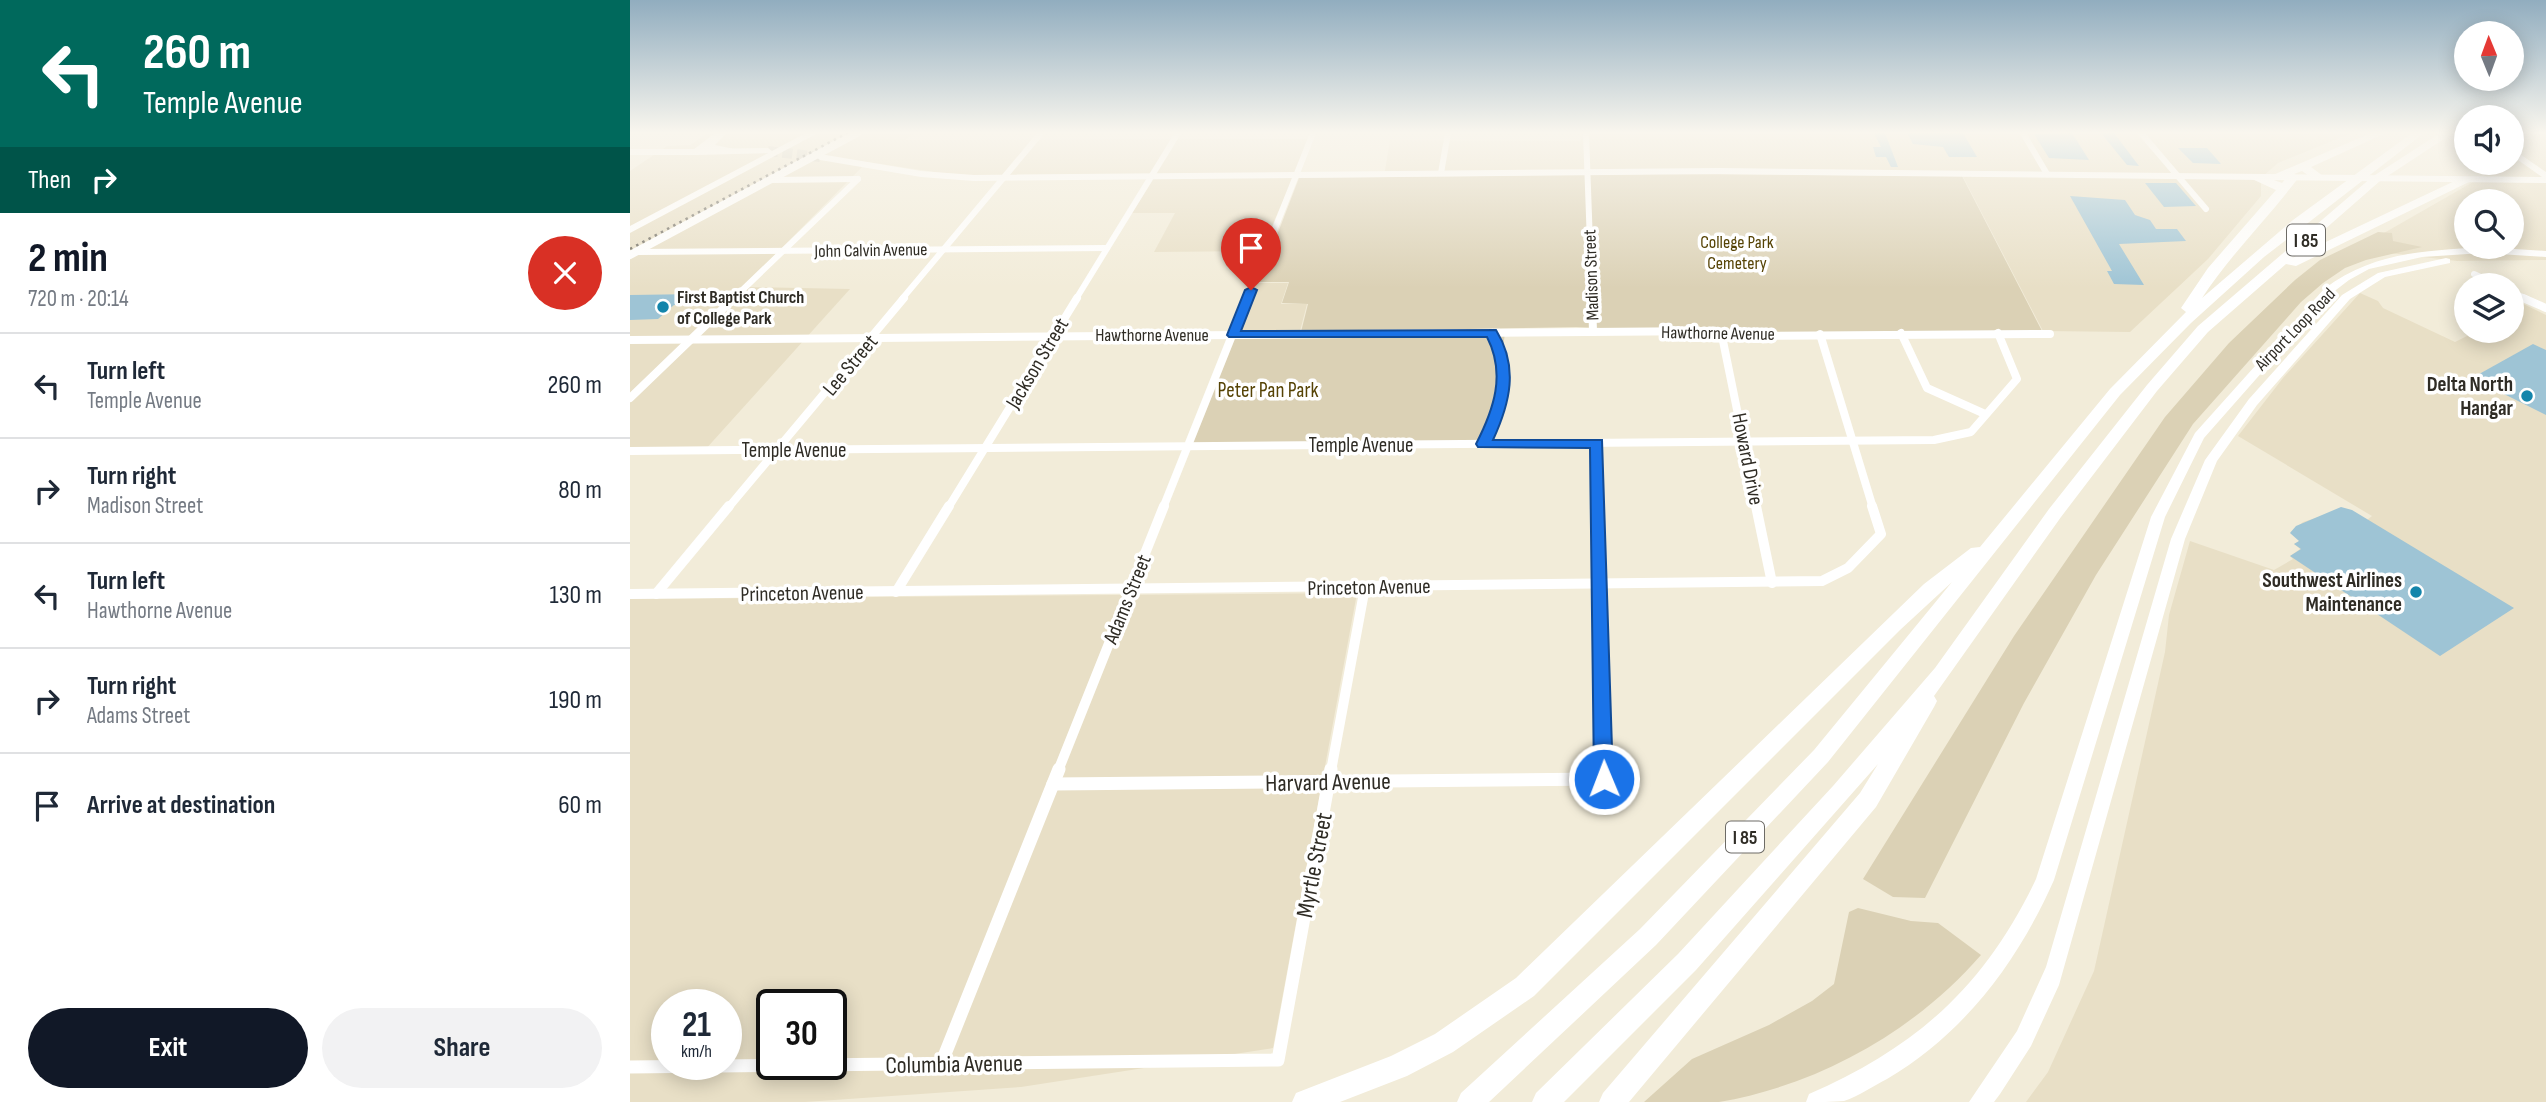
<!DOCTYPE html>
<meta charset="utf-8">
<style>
body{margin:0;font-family:"Sofia Sans Condensed",sans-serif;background:#f2f2f3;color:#1f2937;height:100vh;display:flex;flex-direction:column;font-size:26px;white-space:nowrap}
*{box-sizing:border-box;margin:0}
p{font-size:23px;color:#747a83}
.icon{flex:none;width:38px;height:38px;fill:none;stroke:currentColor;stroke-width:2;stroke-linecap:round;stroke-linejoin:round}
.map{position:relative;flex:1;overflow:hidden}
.panel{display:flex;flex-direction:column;background:#fff;width:630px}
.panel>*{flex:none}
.guide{background:#00695c;color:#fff;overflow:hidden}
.needle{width:46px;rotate:359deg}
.tools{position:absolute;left:1824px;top:21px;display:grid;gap:14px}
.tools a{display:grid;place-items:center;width:70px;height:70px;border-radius:50%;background:#fff;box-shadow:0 4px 18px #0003;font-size:35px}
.speed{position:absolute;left:21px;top:989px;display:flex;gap:14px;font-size:35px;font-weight:700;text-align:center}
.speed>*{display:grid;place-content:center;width:91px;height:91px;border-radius:50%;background:#fff;box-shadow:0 4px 18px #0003;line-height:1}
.speed small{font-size:18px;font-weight:400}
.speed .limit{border:4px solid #111;border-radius:10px;background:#fff;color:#111}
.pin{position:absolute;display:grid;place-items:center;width:60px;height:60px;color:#fff;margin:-72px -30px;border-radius:50% 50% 50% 0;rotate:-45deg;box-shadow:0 0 7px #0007}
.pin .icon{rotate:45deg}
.me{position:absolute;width:77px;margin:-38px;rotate:359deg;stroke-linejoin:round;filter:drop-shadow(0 0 5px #0008)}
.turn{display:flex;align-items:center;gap:24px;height:147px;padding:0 28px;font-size:32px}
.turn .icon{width:91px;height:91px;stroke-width:2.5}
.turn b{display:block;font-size:49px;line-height:60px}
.then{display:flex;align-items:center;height:66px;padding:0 28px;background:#0003;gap:14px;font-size:26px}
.round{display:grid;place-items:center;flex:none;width:74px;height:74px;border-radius:37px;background:#f2f2f3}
.overview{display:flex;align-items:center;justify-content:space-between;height:119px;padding:0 28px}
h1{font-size:42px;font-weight:700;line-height:52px;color:#111827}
.cta{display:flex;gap:14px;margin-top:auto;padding:14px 28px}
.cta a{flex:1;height:80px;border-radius:42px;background:#111827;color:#fff;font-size:28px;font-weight:700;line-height:80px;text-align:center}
.cta a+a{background:#f2f2f3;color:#1f2937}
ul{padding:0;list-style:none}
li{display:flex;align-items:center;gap:21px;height:105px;padding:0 28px;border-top:2px solid #e0e1e3}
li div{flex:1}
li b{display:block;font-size:26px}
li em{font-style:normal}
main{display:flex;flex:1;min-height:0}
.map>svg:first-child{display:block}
.built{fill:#e8dfc6;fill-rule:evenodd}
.green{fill:#dbd1b5}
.building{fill:#9ec4d5}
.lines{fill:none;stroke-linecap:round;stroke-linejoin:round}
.secondary-tunnel{stroke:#cbc6b5;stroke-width:10;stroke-dasharray:10 4.5;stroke-linecap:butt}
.minor-far3{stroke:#fff;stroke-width:6}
.minor-far2{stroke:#fff;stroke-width:8}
.minor-far1{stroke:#fff;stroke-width:10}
.minor{stroke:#fff;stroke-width:13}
.tertiary{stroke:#fff;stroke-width:8}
.secondary{fill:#fff;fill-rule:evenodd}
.primary{fill:#fff;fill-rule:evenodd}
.motorway{fill:#fff;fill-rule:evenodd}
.rail{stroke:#6d695e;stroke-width:2.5;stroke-dasharray:2.5 4.5;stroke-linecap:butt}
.route{fill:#1a73e8;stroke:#114b97;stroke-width:2}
.poi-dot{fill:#1385ab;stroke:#fff;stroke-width:2.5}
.labels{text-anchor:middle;stroke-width:7;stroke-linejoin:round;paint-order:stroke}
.far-park-label{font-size:18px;fill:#564305;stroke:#fff}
.far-street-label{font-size:18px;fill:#2f2c25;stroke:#fff}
.far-poi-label{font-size:18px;font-weight:bold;fill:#2f2c25;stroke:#fff;text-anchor:start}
.shield{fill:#fff;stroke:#6d6b66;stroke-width:2}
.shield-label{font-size:19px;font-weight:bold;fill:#2f2c25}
.street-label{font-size:21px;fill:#2f2c25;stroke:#fff}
.poi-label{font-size:21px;font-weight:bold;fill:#2f2c25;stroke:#fff;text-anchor:end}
.park-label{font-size:21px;fill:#564305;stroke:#fff}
.near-street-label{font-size:24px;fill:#2f2c25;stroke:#fff}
</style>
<main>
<section class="panel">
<div class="guide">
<div class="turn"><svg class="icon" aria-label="left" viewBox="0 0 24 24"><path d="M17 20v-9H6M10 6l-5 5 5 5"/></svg><div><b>260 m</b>Temple Avenue</div></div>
<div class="then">Then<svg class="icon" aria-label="right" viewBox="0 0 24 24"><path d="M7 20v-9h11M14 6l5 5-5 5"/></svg></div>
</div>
<div class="overview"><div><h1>2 min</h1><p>720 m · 20:14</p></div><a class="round" style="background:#d93025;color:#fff"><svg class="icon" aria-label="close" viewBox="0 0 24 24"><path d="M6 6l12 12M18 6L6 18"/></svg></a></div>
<ul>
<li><svg class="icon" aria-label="left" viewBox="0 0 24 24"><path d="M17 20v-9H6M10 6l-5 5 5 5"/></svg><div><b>Turn left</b><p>Temple Avenue</p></div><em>260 m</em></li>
<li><svg class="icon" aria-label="right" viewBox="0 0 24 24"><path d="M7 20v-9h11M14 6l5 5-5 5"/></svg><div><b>Turn right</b><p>Madison Street</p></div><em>80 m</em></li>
<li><svg class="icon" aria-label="left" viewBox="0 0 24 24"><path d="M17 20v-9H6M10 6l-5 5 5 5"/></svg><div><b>Turn left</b><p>Hawthorne Avenue</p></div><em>130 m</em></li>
<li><svg class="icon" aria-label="right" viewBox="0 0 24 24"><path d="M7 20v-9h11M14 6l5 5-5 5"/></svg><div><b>Turn right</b><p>Adams Street</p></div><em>190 m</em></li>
<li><svg class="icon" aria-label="arrive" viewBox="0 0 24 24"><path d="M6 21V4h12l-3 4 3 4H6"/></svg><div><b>Arrive at destination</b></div><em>60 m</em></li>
</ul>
<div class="cta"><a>Exit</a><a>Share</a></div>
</section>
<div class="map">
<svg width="1916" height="1102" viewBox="0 0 1916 1102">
<rect width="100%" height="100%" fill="#f2ecd9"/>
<g class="built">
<polygon points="78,133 285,133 275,140 684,139 666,171 631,251 524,252 545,213 502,213 526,175 332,176 237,162 113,287 220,289 74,451 0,452 0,171 37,146 60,145"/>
<polygon points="952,133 1722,133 1648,163 1631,178 1631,196 1578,259 1500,332 1413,331 1330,171 755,171 760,140 951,141"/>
<path d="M1881,133h35v127l-89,1 -101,-12 131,-75 1,-11h23zM1836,201h45v46h-45z"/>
<polygon points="620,283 658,283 651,304 677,304 670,331 600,334"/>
<polygon points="1730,293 1748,301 1753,308 1825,342 1843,333 1867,340 1887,329 1881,326 1881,298 1916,315 1916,1102 1396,1102 1418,1072 1464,971 1535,652 1539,615 1560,541 1644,570 1663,559 1660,556 1670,549 1664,544 1671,540 1661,532 1673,522 1695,515 1737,520 1742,516 1608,436 1653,378"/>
<path d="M727,593l-84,455 -252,39 -216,15h-175v-503zM37,1004h59v60h-59zM142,1004h59v60h-59z"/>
</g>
<g class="green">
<polygon points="1026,174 1332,176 1412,331 1095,333 946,327 671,332 678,304 652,303 659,282 629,282 669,178"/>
<polygon points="1748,232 1762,233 1763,241 1792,247 1736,260 1715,268 1693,283 1671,302 1563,424 1466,575 1394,703 1295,898 1263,897 1233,879 1384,636 1535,417 1599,343 1665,280 1690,260"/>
<polygon points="875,333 864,413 855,440 555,449 600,334"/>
<path d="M1228,908l53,13 27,2 43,32c-66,76 -162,130 -262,147 -23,0 -51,0 -75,0l48,-43 77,-34 43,-24 22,-17 15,-72z"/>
</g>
<g class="building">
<polygon points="1244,133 1255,133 1268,167 1261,167 1256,157 1246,157 1243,147 1251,147"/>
<polygon points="1277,133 1333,133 1347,157 1319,157 1313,147 1283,144"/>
<polygon points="1442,133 1459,160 1419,158 1404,134"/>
<polygon points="1471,133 1484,133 1509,166 1497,165"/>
<polygon points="1548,148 1577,148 1591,164 1563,163"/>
<polygon points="1515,183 1546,183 1566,206 1534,207"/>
<polygon points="1440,196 1495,200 1505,215 1520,220 1526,229 1547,229 1556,241 1489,244 1514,285 1484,284 1477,271 1482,271"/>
<polygon points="68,294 56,305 44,305 28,319 0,320 0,295"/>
<polygon points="1903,344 1916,350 1916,415 1842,378"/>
<polygon points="1711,507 1722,510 1884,608 1810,656 1660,556 1671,549 1664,544 1669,541 1660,533 1666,526"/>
</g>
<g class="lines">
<polyline class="secondary-tunnel" points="138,151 190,157"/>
<g class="minor-far3">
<polyline points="956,133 962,299"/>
<polyline points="1393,133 1417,174"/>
<polyline points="1511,133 1576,209"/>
<polyline points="0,152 66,152"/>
<polyline points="811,173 818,133"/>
<polyline points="140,180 228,179"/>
<polyline points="6,252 477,248"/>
<polyline points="1844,274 1868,285"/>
<polyline points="1881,292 1897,299"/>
<polyline points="103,299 228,179"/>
<polyline points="272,299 411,133"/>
<polyline points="446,299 548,133"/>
<polyline points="617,299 683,133"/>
</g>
<g class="minor-far2">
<polyline points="962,298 963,332"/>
<polyline points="1893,298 1916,308"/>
<polyline points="1271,333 1297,388 1355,414"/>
<polyline points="1190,334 1243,508"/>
<polyline points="1092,336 1127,508"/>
<polyline points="0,340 1084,331 1092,336 1420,334"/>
<polyline points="0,398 104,298"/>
<polyline points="967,443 968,508"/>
<path d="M853,444c17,-37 29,-72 9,-111"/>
<polyline points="0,451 1304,440 1341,432 1387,379 1368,333"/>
<polyline points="98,508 274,298"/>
<polyline points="318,508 447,298"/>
<polyline points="533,508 617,298"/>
</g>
<g class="minor-far1">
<polyline points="968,506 974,771"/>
<polyline points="1126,506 1142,583"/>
<polyline points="266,592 319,506"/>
<polyline points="0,594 1192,581 1218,568 1251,534 1242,506"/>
<polyline points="26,594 99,506"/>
<polyline points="428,771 534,506"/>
<polyline points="701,771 735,587"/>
</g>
<g class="minor">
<polyline points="423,784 974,779 974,769"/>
<polyline points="311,1064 429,769"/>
<polyline points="0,1067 648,1060 701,769"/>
</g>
<polyline class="tertiary" points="0,255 227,133"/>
<g class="secondary">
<polygon points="138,148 142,151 141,153 66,155 62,152 66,149"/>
<polygon points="1881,148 1916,172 1916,183 1089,174 344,181 291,177 190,160 186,157 190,154 291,171 344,175 1089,168 1912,177 1881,155"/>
<path d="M1853,247l63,4v6l-63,-4 -61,4 -53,12 -20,11 -17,13 -128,145 -39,79 -111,363c-36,81 -89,153 -167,199 -14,7 -28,17 -43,22 -11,1 -26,1 -38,1l3,-8c108,-47 176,-108 227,-215l115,-362 44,-84 129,-144c49,-37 100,-38 159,-42z"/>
<polygon points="1816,258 1820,259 1820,263 1755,277 1720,299 1627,405 1587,461 1555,539 1429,985 1401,1046 1370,1094 1364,1102 1339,1102 1387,1031 1416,967 1541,539 1575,460 1619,399 1712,295 1748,273"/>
</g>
<g class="primary">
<polygon points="85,133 96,133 85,145 104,149 104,153 76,149 69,154 63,154 63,150"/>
<polygon points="176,133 188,133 0,233 0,226"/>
</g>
<g class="motorway">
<path d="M1741,133h15l-75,34 12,9v4h-8l-13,-9 -8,3 5,3c-30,40 -69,78 -97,121l91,-78 119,-87h12l-160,124 -73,66 -71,72 -292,367 -172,183 -167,157h-32l4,-9 179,-164 174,-179 138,-168 -52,48 -366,366 -81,56 -46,24 -67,26h-48l4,-9 95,-37 44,-22 81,-56 408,-394 47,-36 9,-1 130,-158 76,-77 -5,-4 27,-40 68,-78 -24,-11v-4h8l22,8 5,-6 -14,2v-4z"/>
<polygon points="1810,133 1823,133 1750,181 1662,258 1831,178 1839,178 1839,182 1666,266 1656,264 1578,332 1527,391 1431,517 1304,696 1307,701 1304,707 1246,807 999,1102 969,1102 973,1093 1230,793 1248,764 1066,970 934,1102 902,1102 906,1093 1048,954 1203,786 1305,668 1419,509 1517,385 1568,326 1742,177"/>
</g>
<polyline class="rail" points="0,249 217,133"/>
</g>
<linearGradient id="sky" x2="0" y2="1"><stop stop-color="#91adbf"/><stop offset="0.46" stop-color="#f9f6ee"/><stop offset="1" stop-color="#f9f6ee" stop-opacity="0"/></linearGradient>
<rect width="1916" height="288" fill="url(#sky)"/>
<path class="route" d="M621,287l6,3 -16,41 255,-1c23,37 14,73 -3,110h109l11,339 -2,6h-14l-3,-6 -4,-331 -112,-1 -2,-3c18,-35 30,-70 11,-107h-258l-2,-2 18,-45z"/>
<g class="poi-dot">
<circle cx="33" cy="307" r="7"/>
<circle cx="1897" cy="396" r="7"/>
<circle cx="1786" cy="592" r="7"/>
</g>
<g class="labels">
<g class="far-park-label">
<text x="1107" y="248">College Park<tspan x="1107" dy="21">Cemetery</tspan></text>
</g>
<g class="far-street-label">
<text transform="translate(241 250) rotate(-1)" y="6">John Calvin Avenue</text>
<text transform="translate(961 275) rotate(-92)" y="6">Madison Street</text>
<text transform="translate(1665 329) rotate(-46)" y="6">Airport Loop Road</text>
<text transform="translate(1088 333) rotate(1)" y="6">Hawthorne Avenue</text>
<text x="522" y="341">Hawthorne Avenue</text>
</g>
<g class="far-poi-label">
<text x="47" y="303">First Baptist Church<tspan x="47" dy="21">of College Park</tspan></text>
</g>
<g class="shield">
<rect x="1657" y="224.5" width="38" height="31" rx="5"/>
<rect x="1096" y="821.5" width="38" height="31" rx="5"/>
</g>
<g class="shield-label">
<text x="1676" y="247">I 85</text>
<text x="1115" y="844">I 85</text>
</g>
<g class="street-label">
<text transform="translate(407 363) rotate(-59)" y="7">Jackson Street</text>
<text transform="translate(220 365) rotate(-50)" y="7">Lee Street</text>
<text x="731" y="452">Temple Avenue</text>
<text x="164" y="457">Temple Avenue</text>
<text transform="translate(1118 459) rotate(79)" y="7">Howard Drive</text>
<text transform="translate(739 587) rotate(-1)" y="7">Princeton Avenue</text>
<text transform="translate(172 593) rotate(-1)" y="7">Princeton Avenue</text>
<text transform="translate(497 599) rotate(-68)" y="7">Adams Street</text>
</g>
<g class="poi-label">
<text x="1883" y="391">Delta North<tspan x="1883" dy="24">Hangar</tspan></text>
<text x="1772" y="587">Southwest Airlines<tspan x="1772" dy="24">Maintenance</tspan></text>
</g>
<g class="park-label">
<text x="638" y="397">Peter Pan Park</text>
</g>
<g class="near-street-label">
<text transform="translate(698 782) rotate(-1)" y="8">Harvard Avenue</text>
<text transform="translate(684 865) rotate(-79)" y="8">Myrtle Street</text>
<text transform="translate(324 1064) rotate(-1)" y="8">Columbia Avenue</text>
</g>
</g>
</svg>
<div class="tools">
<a><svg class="needle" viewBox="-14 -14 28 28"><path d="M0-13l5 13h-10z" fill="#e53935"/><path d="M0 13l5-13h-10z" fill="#747a83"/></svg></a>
<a><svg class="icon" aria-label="sound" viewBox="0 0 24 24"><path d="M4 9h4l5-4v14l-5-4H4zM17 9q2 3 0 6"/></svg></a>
<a><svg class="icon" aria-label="search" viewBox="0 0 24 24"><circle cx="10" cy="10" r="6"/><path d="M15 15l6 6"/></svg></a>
<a><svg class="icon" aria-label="layers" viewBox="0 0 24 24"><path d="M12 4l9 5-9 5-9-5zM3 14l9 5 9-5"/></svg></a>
</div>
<div class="speed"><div>21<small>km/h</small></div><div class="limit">30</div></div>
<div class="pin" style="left:621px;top:290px;background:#d93025"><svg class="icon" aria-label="arrive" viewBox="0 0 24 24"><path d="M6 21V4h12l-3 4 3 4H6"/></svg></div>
<svg class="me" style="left:974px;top:779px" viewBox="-20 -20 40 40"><circle r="17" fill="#1a73e8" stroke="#fff" stroke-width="3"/><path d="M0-11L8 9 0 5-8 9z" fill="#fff"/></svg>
</div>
</main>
